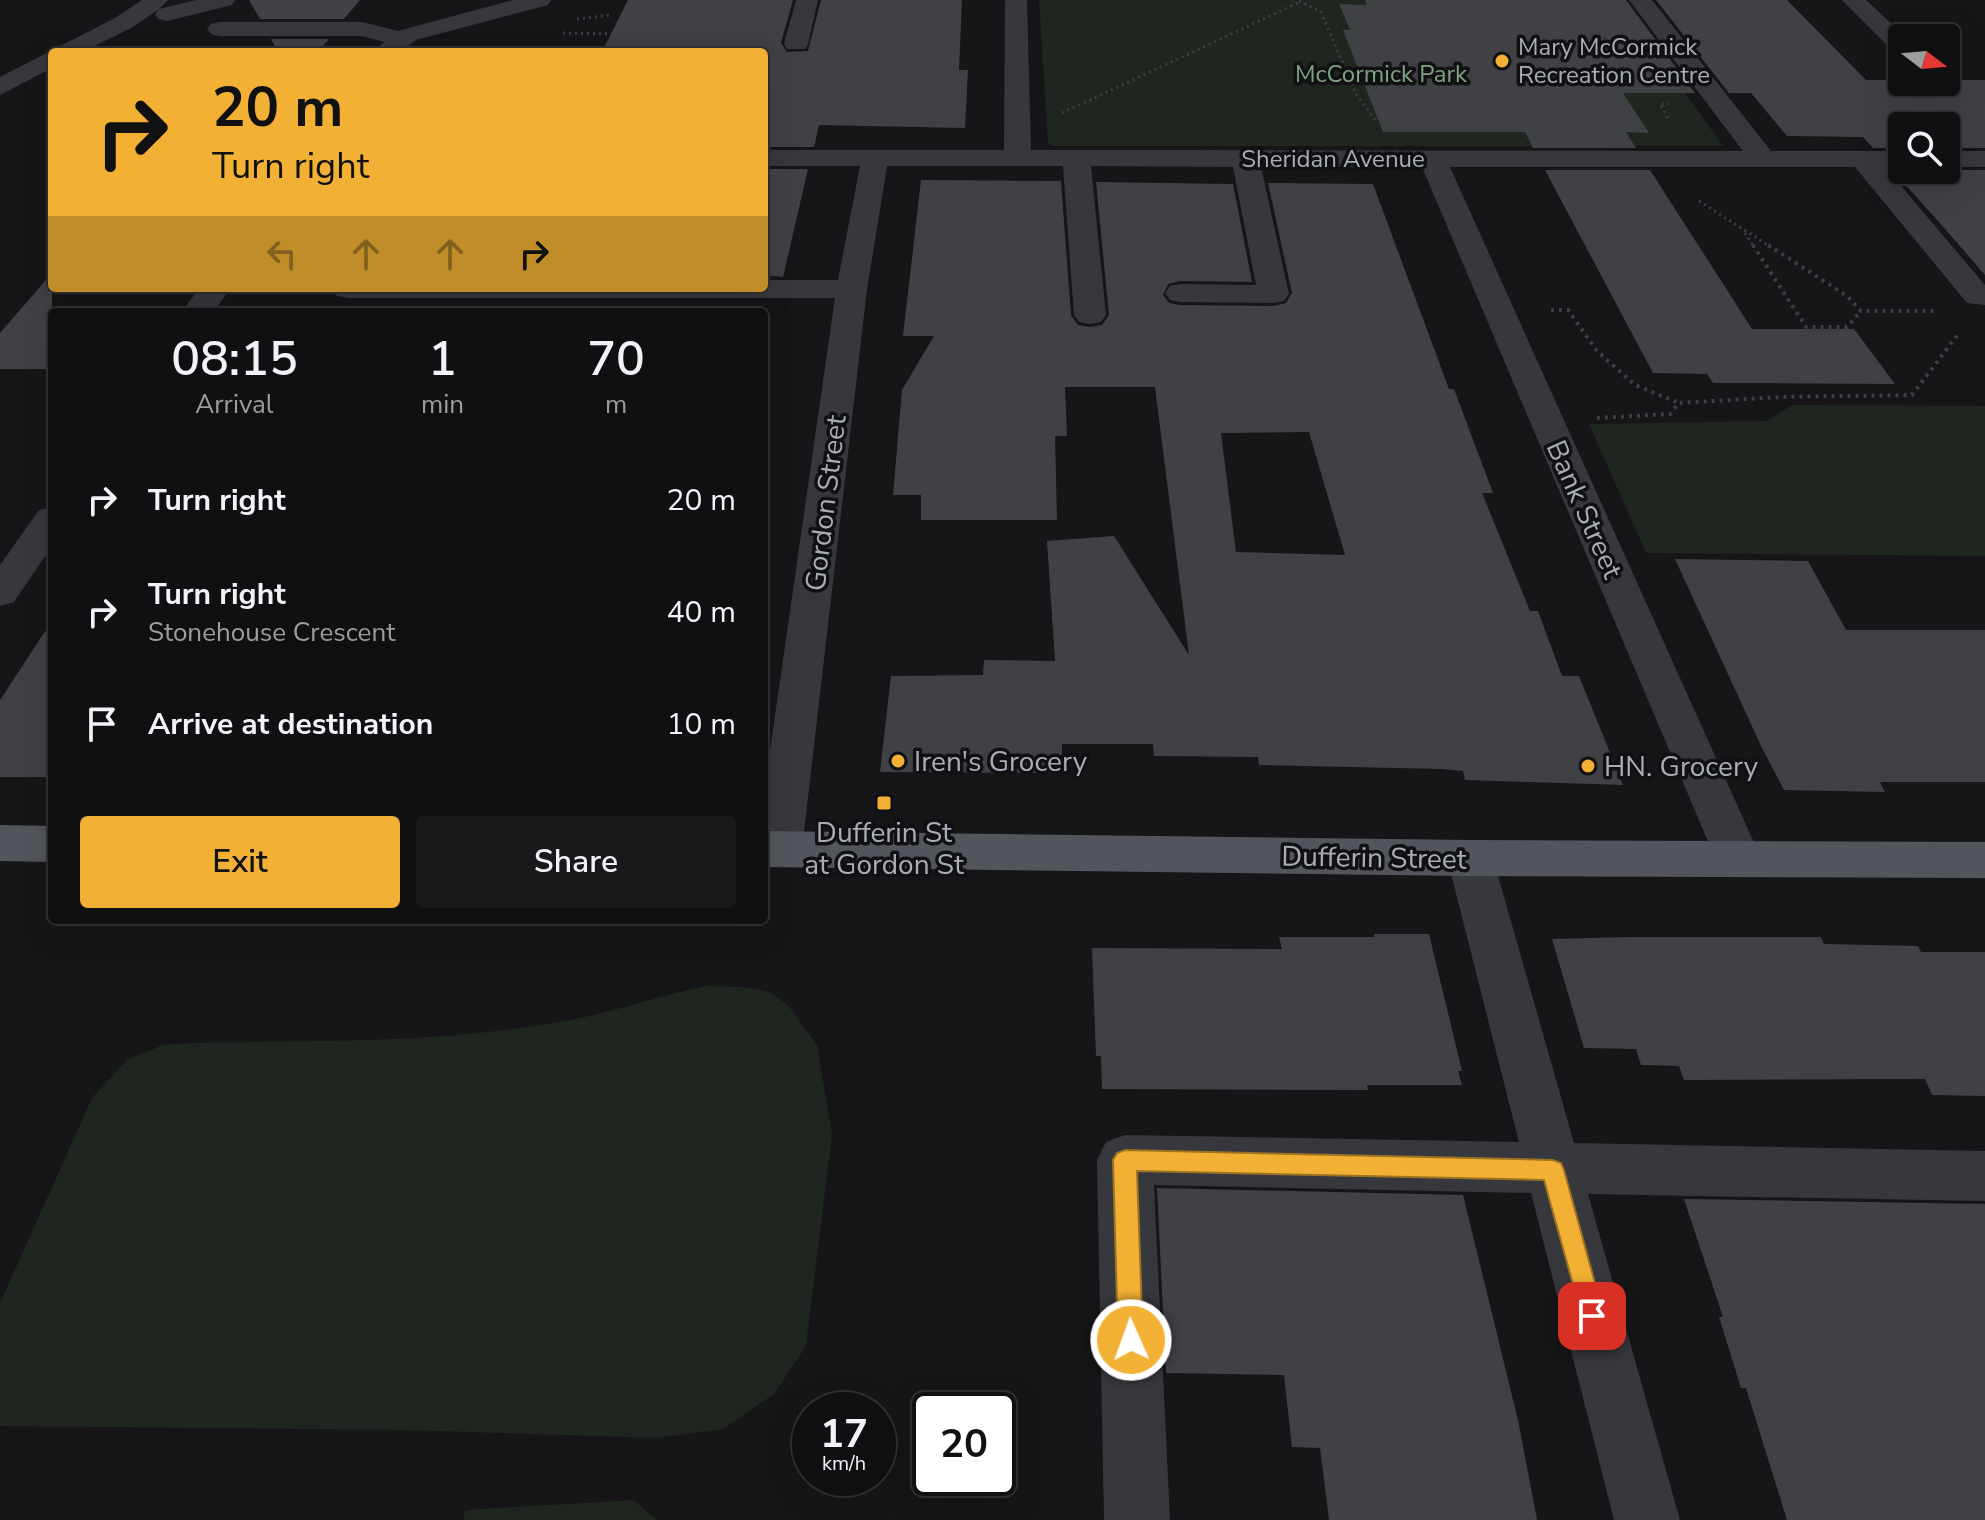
<!DOCTYPE html>
<style>
body{margin:0;font-family:"Nunito Sans",sans-serif;background:#19191b;color:#f1f3f6;height:100vh;display:flex;flex-direction:column;font-size:30px;white-space:nowrap}
*{box-sizing:border-box;margin:0}
p{font-size:26px;color:#9c9d9f}
.icon{flex:none;width:44px;height:44px;fill:none;stroke:currentColor;stroke-width:2;stroke-linecap:round;stroke-linejoin:round}
.map{position:relative;flex:1;overflow:hidden}
.panel{position:absolute;left:48px;top:308px;width:720px;height:616px;display:flex;flex-direction:column;background:#101012;border-radius:8px;box-shadow:0 8px 32px #0002,0 0 0 2px #303032}
.panel>*{flex:none}
.top-card{position:absolute;left:48px;top:48px;width:720px;height:244px;border-radius:8px;box-shadow:0 8px 32px #0002,0 0 0 2px #303032;background:#f2b134;color:#111;overflow:hidden}
.needle{width:52px;rotate:106deg}
.fabs{position:absolute;left:1888px;top:24px;display:grid;gap:16px}
.fabs a{display:grid;place-items:center;width:72px;height:72px;border-radius:8px;background:#101012;box-shadow:0 8px 32px #0002,0 0 0 2px #303032;font-size:40px}
.speed{position:absolute;left:792px;top:1392px;display:flex;gap:16px;font-size:40px;font-weight:700;text-align:center}
.speed>*{display:grid;place-content:center;width:104px;height:104px;border-radius:50%;background:#101012;box-shadow:0 8px 32px #0002,0 0 0 2px #303032;line-height:1}
.speed small{font-size:20px;font-weight:400}
.speed .limit{border:4px solid #111;border-radius:12px;background:#fff;color:#111}
.pin{position:absolute;display:grid;place-items:center;width:68px;height:68px;color:#fff;margin:-34px;border-radius:16px;box-shadow:0 4px 12px #0006}
.me{position:absolute;width:88px;margin:-44px;rotate:358deg;stroke-linejoin:round;filter:drop-shadow(0 0 6px #0008)}
.turn{display:flex;align-items:center;gap:28px;height:168px;padding:0 32px;font-size:36px}
.turn .icon{width:104px;height:104px;stroke-width:2.5}
.turn b{display:block;font-size:56px;line-height:68px}
.lanes{display:flex;align-items:center;height:76px;padding:0 32px;background:#0003;justify-content:center;gap:40px;direction:ltr}
.lanes .off{opacity:.35}
.eta{display:flex;justify-content:space-evenly;align-items:center;height:136px;text-align:center}
.eta b{font-size:48px;font-weight:600;line-height:56px}
.action{display:flex;gap:16px;margin-top:auto;padding:16px 32px}
.action a{flex:1;height:92px;border-radius:8px;background:#f2b134;color:#111;font-size:32px;font-weight:600;line-height:92px;text-align:center}
.action a+a{background:#19191b;color:#f1f3f6}
ul{padding:0;list-style:none}
li{display:flex;align-items:center;gap:24px;height:112px;padding:0 32px}
li div{flex:1}
li b{display:block;font-size:30px}
li em{font-style:normal}
.map>svg:first-child{display:block}
.green{fill:#1e261f}
.building{fill:#404145;fill-rule:evenodd}
.lines{fill:none;stroke-linecap:round;stroke-linejoin:round}
.path-far1{stroke:#3d3f44;stroke-width:3;stroke-dasharray:2 4;stroke-linecap:butt}
.path{stroke:#3d3f44;stroke-width:4;stroke-dasharray:3 5;stroke-linecap:butt}
.minor{fill:#37383d;fill-rule:evenodd}
.major{fill:#53555c;fill-rule:evenodd}
.route{fill:#f2b134;stroke:#9d7322;stroke-width:2}
.poi-dot{fill:#f2b134;stroke:#111113;stroke-width:3}
.labels{text-anchor:middle;stroke-width:7;stroke-linejoin:round;paint-order:stroke}
.far-poi-label{font-size:24px;fill:#a8adb8;stroke:#111113;text-anchor:start}
.far-park-label{font-size:24px;fill:#7fa381;stroke:#111113}
.far-street-label{font-size:24px;fill:#a8adb8;stroke:#111113}
.street-label{font-size:28px;fill:#a8adb8;stroke:#111113}
.poi-label{font-size:28px;fill:#a8adb8;stroke:#111113;text-anchor:start}
</style>
<div class="map">
<svg width="1985" height="1520" viewBox="0 0 1985 1520">
<rect width="100%" height="100%" fill="#161618"/>
<g class="green">
<polygon points="1039,0 1619,0 1723,146 1054,146 1048,144"/>
<polygon points="1792,405 1985,406 1985,556 1646,553 1589,424 1767,421"/>
<path d="M706,986l36,1 28,5 18,13 29,40 15,89 -26,212 -32,48 -51,35 -67,9 -251,-8 -405,-4v-123l92,-205 35,-38 36,-15 29,-2c123,-3 249,1 372,-22 47,-8 94,-25 142,-35z"/>
<polygon points="633,1500 657,1520 463,1520 465,1510"/>
</g>
<g class="building">
<polygon points="249,0 360,0 344,19 260,19"/>
<polygon points="628,0 793,0 781,43 787,52 808,51 821,0 962,0 959,70 968,70 965,128 819,125 814,147 764,147 764,52 603,50"/>
<polygon points="1365,0 1626,0 1695,93 1623,93 1649,133 1626,132 1636,148 1533,148 1525,132 1383,132 1343,30 1350,30 1339,4 1367,5"/>
<polygon points="1656,0 1787,0 1866,80 1985,80 1985,148 1946,148 1946,126 1902,126 1902,148 1873,148 1863,137 1787,136 1751,93 1729,93"/>
<polygon points="271,39 329,39 318,52 278,52"/>
<polygon points="764,169 808,169 783,277 764,275"/>
<polygon points="1545,170 1650,170 1752,329 1854,329 1895,384 1713,383 1707,374 1653,373"/>
<polygon points="1892,170 1985,170 1985,275 1939,222"/>
<path d="M921,180l140,1 10,134 7,10 11,2 13,-2 7,-10 -13,-133 137,2 19,98 -72,-1 -12,3 -5,11 6,8 11,2 93,1 13,-3 6,-10 -24,-110 105,1 76,205h5l39,104h-11l48,118h8l24,65h17l44,109 -158,-5 -2,-9 -21,-2 -183,-4 -1,-8 -104,-1 -1,-12h-91v29l-182,-1 11,-96 92,-1 1,-15 71,1 -8,-120 67,-5 75,119 -34,-268h-90l2,49h-12l2,84h-136v-25h-28l9,-105 32,-54h-31zM1309,432l36,123 -109,-3 -15,-119z"/>
<polygon points="52,273 52,369 0,369 0,333"/>
<polygon points="1675,559 1808,561 1846,630 1985,630 1985,782 1880,782 1885,792 1784,790 1762,748"/>
<polygon points="52,621 52,777 0,777 0,700"/>
<polygon points="1374,934 1429,934 1462,1071 1458,1071 1462,1085 1367,1085 1368,1090 1102,1089 1101,1056 1096,1056 1092,948 1282,949 1279,937 1374,937"/>
<polygon points="1629,937 1821,937 1824,944 1918,946 1921,952 1985,952 1985,1096 1932,1095 1925,1079 1684,1080 1679,1066 1641,1065 1636,1049 1584,1048 1552,939"/>
<polygon points="1157,1188 1463,1195 1518,1420 1537,1520 1329,1520 1320,1448 1292,1447 1284,1375 1166,1373"/>
<polygon points="1684,1199 1985,1204 1985,1520 1787,1520 1746,1388 1741,1388 1719,1317 1723,1317"/>
</g>
<g class="lines">
<g class="path-far1">
<polyline points="1299,1 1321,12 1356,94 1375,120"/>
<polyline points="577,19 611,15"/>
<polyline points="563,33 614,34"/>
<polyline points="1062,113 1300,2"/>
<polyline points="1668,118 1660,104 1669,104"/>
<polyline points="1699,201 1771,247"/>
<polyline points="1745,233 1754,247"/>
</g>
<g class="path">
<polyline points="1753,245 1806,327 1847,327 1861,311"/>
<polyline points="1768,245 1847,296 1861,311 1934,311"/>
<polyline points="1551,310 1568,310 1597,351 1635,385 1679,403"/>
<polyline points="1597,418 1670,414 1679,403 1781,397 1912,395 1959,333"/>
</g>
<g class="minor">
<polygon points="142,0 168,0 159,9 196,0 235,0 232,5 167,21 159,19 155,14 159,9 131,28 82,52 52,52 52,68 0,95 0,77 115,18"/>
<polygon points="513,0 551,0 548,5 416,40 400,52 373,52 384,42 362,36 219,36 211,34 207,29 211,24 219,22 362,22 398,31"/>
<polygon points="796,0 818,0 808,44 805,49 787,49 784,44"/>
<polygon points="1005,0 1027,0 1031,150 1743,151 1629,0 1652,0 1771,151 1902,151 1902,167 1885,167 1985,285 1985,305 1967,303 1855,167 1450,167 1761,858 1755,871 1738,876 1721,871 1715,858 1422,167 1261,167 1289,294 1284,301 1273,303 1181,302 1170,300 1165,293 1170,286 1181,284 1256,285 1233,167 1091,166 1106,315 1101,322 1090,324 1079,322 1074,315 1063,166 887,166 867,289 802,849 795,861 779,867 764,862 764,792 835,298 348,298 337,296 333,289 764,288 764,280 838,280 860,166 764,166 764,150 1004,150"/>
<polygon points="1842,0 1866,0 1907,38 1902,38 1902,53 1893,51"/>
<rect x="1946" y="151" width="39" height="16"/>
<polygon points="199,288 230,288 214,312 182,312"/>
<polygon points="52,507 52,546 14,602 0,606 0,565 39,510"/>
<polygon points="1470,840 1487,845 1493,858 1574,1143 1985,1151 1985,1201 1588,1194 1680,1520 1614,1520 1531,1193 1154,1185 1170,1520 1104,1520 1097,1160 1106,1142 1125,1135 1519,1142 1447,858 1453,845"/>
</g>
<g class="major">
<polygon points="0,825 52,826 52,862 0,861"/>
<polygon points="764,831 1470,840 1985,842 1985,878 1470,876 764,867"/>
</g>
</g>
<polygon class="route" points="1125,1150 1553,1160 1561,1163 1564,1170 1604,1316 1601,1324 1592,1328 1584,1324 1544,1180 1137,1171 1143,1340 1140,1349 1131,1352 1122,1349 1118,1340 1113,1160 1117,1153"/>
<g class="poi-dot">
<circle cx="1502" cy="61" r="8"/>
<circle cx="898" cy="761" r="8"/>
<circle cx="1588" cy="766" r="8"/>
<rect x="876" y="795" width="16" height="16" rx="4"/>
</g>
<g class="labels">
<g class="far-poi-label">
<text x="1518" y="55">Mary McCormick<tspan x="1518" dy="28">Recreation Centre</tspan></text>
</g>
<g class="far-park-label">
<text x="1381" y="82">McCormick Park</text>
</g>
<g class="far-street-label">
<text x="1333" y="167">Sheridan Avenue</text>
</g>
<g class="street-label">
<text transform="translate(825 503) rotate(-83)" y="10">Gordon Street</text>
<text transform="translate(1585 509) rotate(66)" y="10">Bank Street</text>
<text transform="translate(1374 857) rotate(1)" y="10">Dufferin Street</text>
</g>
<g class="poi-label">
<text x="914" y="771">Iren's Grocery</text>
<text x="1604" y="776">HN. Grocery</text>
<text x="884" y="842" text-anchor="middle">Dufferin St<tspan x="884" dy="32">at Gordon St</tspan></text>
</g>
</g>
</svg>
<div class="fabs">
<a><svg class="needle" viewBox="-14 -14 28 28"><path d="M0-13l5 13h-10z" fill="#e53935"/><path d="M0 13l5-13h-10z" fill="#9c9d9f"/></svg></a>
<a><svg class="icon" aria-label="search" viewBox="0 0 24 24"><circle cx="10" cy="10" r="6"/><path d="M15 15l6 6"/></svg></a>
</div>
<div class="speed"><div>17<small>km/h</small></div><div class="limit">20</div></div>
<div class="pin" style="left:1592px;top:1316px;background:#d93025"><svg class="icon" aria-label="arrive" viewBox="0 0 24 24"><path d="M6 21V4h12l-3 4 3 4H6"/></svg></div>
<svg class="me" style="left:1131px;top:1340px" viewBox="-20 -20 40 40"><circle r="17" fill="#f2b134" stroke="#fff" stroke-width="3"/><path d="M0-11L8 9 0 5-8 9z" fill="#fff"/></svg>
<div class="top-card">
<div class="turn"><svg class="icon" aria-label="right" viewBox="0 0 24 24"><path d="M7 20v-9h11M14 6l5 5-5 5"/></svg><div><b>20 m</b>Turn right</div></div>
<div class="lanes"><svg class="icon off" aria-label="left" viewBox="0 0 24 24"><path d="M17 20v-9H6M10 6l-5 5 5 5"/></svg><svg class="icon off" aria-label="ahead" viewBox="0 0 24 24"><path d="M12 20V5M6 11l6-6 6 6"/></svg><svg class="icon off" aria-label="ahead" viewBox="0 0 24 24"><path d="M12 20V5M6 11l6-6 6 6"/></svg><svg class="icon" aria-label="right" viewBox="0 0 24 24"><path d="M7 20v-9h11M14 6l5 5-5 5"/></svg></div>
</div>
<section class="panel">
<div class="eta">
<div><b>08:15</b><p>Arrival</p></div>
<div><b>1</b><p>min</p></div>
<div><b>70</b><p>m</p></div>
</div>
<ul>
<li><svg class="icon" aria-label="right" viewBox="0 0 24 24"><path d="M7 20v-9h11M14 6l5 5-5 5"/></svg><div><b>Turn right</b></div><em>20 m</em></li>
<li><svg class="icon" aria-label="right" viewBox="0 0 24 24"><path d="M7 20v-9h11M14 6l5 5-5 5"/></svg><div><b>Turn right</b><p>Stonehouse Crescent</p></div><em>40 m</em></li>
<li><svg class="icon" aria-label="arrive" viewBox="0 0 24 24"><path d="M6 21V4h12l-3 4 3 4H6"/></svg><div><b>Arrive at destination</b></div><em>10 m</em></li>
</ul>
<div class="action"><a>Exit</a><a>Share</a></div>
</section>
</div>
